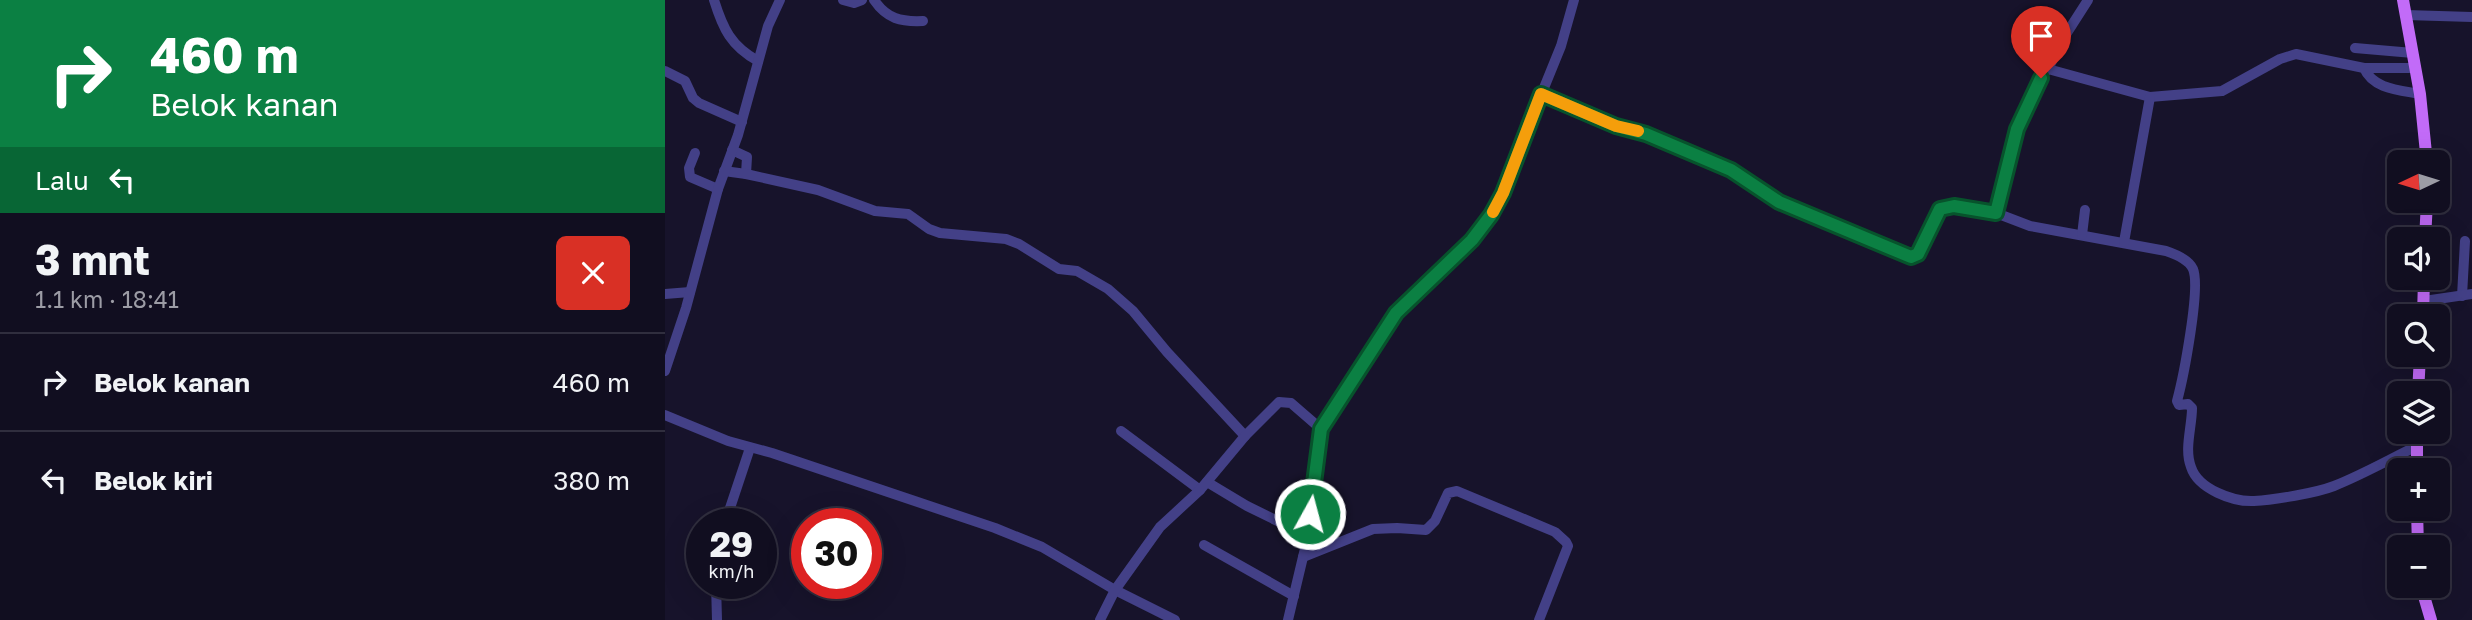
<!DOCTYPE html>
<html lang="id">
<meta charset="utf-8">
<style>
body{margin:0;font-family:"Golos Text",sans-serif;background:#1e1c2d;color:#f1f3f6;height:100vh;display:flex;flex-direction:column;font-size:26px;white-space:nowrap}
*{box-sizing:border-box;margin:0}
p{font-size:23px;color:#9c9ca5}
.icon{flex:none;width:38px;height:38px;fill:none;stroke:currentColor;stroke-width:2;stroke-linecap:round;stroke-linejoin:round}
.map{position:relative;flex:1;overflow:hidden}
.sheet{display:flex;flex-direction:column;background:#110e20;width:665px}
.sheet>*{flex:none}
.hud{background:#0b8043;color:#fff;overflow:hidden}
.needle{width:46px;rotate:266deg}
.fabs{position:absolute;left:1722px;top:150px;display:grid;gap:14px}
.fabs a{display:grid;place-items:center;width:63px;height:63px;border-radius:10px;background:#110e20;box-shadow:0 7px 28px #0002,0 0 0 2px #302e3e;font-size:35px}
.speed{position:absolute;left:21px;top:508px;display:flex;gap:14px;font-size:35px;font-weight:700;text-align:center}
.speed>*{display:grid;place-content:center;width:91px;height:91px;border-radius:50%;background:#110e20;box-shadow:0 7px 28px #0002,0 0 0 2px #302e3e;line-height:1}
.speed small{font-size:18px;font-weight:400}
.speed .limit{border:10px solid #d22;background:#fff;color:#111}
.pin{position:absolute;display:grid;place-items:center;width:60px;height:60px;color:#fff;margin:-72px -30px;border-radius:50% 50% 50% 0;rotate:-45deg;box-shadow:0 0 7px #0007}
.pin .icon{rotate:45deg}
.me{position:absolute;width:77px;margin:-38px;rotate:7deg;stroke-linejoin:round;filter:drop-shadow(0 0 5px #0008)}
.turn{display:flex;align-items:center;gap:24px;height:147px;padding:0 35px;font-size:32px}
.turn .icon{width:91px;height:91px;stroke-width:2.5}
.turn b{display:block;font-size:49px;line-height:60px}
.then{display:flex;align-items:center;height:66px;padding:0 35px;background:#0003;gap:14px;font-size:26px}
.round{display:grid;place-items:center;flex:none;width:74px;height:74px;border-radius:10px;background:#1e1c2d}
.headline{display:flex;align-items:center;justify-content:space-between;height:119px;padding:0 35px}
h1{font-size:42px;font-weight:700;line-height:52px}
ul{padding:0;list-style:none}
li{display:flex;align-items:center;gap:21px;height:98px;padding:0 35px;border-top:2px solid #302e3e}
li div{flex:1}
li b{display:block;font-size:26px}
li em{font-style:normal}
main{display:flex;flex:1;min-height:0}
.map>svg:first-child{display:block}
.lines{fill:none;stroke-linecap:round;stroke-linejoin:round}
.minor{stroke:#434087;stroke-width:10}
.major{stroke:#c26bf8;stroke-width:12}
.route-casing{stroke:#07532c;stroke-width:18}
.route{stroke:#0b8043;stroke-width:12}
.slow{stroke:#f59e0b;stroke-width:12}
</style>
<main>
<section class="sheet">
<div class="hud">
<div class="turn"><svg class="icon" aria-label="right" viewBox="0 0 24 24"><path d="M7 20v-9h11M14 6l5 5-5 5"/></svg><div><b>460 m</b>Belok kanan</div></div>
<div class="then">Lalu<svg class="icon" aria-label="left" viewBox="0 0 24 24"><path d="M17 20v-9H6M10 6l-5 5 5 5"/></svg></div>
</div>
<div class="headline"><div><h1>3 mnt</h1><p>1.1 km · 18:41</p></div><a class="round" style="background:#d93025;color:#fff"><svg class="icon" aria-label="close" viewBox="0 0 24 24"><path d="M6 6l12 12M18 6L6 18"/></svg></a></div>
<ul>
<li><svg class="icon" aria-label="right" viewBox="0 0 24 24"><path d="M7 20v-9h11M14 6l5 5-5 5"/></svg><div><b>Belok kanan</b></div><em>460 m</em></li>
<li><svg class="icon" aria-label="left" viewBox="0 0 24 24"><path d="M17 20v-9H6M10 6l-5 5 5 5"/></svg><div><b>Belok kiri</b></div><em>380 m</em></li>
</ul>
</section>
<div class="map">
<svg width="1807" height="620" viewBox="0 0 1807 620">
<rect width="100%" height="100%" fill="#17132b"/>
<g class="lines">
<g class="minor">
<path d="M49,0c9,29 17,46 44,61"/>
<polyline points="178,0 189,3 197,0"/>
<path d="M209,0c13,19 27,22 49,21"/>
<polyline points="1741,15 1807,17"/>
<polyline points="1690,48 1748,53"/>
<path d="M1699,68c9,21 35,22 56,26"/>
<path d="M1751,68h-52l-68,-14 -16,5 -58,32 -72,6 -102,-28c-26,27 -46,107 -52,144l34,13 136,25c9,3 23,9 27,18 8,19 -10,110 -16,132l2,4 9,-1 4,4c0,19 -8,41 -1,59 7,22 42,35 63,34 20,-1 62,-8 80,-15 28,-11 56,-27 83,-40"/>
<polyline points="1383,69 1398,39 1423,0"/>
<polyline points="0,71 20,81 28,98 34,103 77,122"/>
<polyline points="876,94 951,126 980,134 1066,170 1114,202 1242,257 1249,256 1253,254 1275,209 1289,206 1331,213"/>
<polyline points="67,150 82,157 81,174"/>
<polyline points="30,153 24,168 25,177 53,189"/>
<polyline points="59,171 81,174 153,190 210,211 243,214 264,229 275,233 341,239 354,244 394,269 412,271 443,289 468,311 502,352 580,436"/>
<polyline points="1417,235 1420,210"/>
<polyline points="1459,242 1485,97"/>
<polyline points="0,294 25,292"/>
<polyline points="1797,296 1800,241"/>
<polyline points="1759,301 1807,294"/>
<polyline points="0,371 21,308 53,189 73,135 103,26 115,0"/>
<polyline points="0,415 63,441 107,453 330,528 377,547 450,590 510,620"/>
<polyline points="456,431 535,490"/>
<polyline points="542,482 582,506 643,536"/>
<polyline points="60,523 85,448"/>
<polyline points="539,545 629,596"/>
<polyline points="638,557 708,529 732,528 761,530 770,521 783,493 792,491 890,532 901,542 903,546 874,620"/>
<polyline points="51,583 52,620"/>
<polyline points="435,620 450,590 495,527 535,490 580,436 614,402 626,403 656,429"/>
<polyline points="623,620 643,536 656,429 731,313 807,240 831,206 896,46 909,0"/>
</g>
<g class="major">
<polyline points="1738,0 1755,94 1762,163"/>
<polyline points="1760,240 1762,201"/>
<polyline points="1758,317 1759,278"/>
<polyline points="1753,394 1755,355"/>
<polyline points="1752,471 1752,432"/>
<polyline points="1752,509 1753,548"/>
<polyline points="1756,586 1766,620"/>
</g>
</g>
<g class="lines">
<g class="route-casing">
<polyline id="route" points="645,514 656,429 731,313 807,240 826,215 838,193 876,94 951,126 981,134 1066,170 1114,202 1246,257 1253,254 1275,209 1289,206 1331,213 1352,129 1376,78"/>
</g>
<use href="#route" class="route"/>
<polyline class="slow" points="828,212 838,193 876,94 951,126 973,131"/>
</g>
</svg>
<div class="fabs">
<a><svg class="needle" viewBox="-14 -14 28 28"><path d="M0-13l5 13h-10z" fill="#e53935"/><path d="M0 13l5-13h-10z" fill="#9c9ca5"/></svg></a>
<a><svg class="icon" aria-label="sound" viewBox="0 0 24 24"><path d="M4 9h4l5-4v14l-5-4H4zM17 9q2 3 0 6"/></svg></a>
<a><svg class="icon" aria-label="search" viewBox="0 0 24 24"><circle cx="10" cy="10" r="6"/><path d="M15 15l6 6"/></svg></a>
<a><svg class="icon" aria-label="layers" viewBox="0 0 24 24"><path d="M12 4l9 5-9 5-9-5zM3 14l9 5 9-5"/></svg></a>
<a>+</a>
<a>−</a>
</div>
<div class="speed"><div>29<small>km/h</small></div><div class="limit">30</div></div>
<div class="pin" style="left:1376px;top:78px;background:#d93025"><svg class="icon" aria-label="arrive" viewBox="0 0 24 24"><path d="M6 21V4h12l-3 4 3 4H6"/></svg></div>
<svg class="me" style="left:645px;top:514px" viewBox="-20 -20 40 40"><circle r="17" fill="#0b8043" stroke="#fff" stroke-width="3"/><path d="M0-11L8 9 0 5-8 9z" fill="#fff"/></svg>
</div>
</main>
